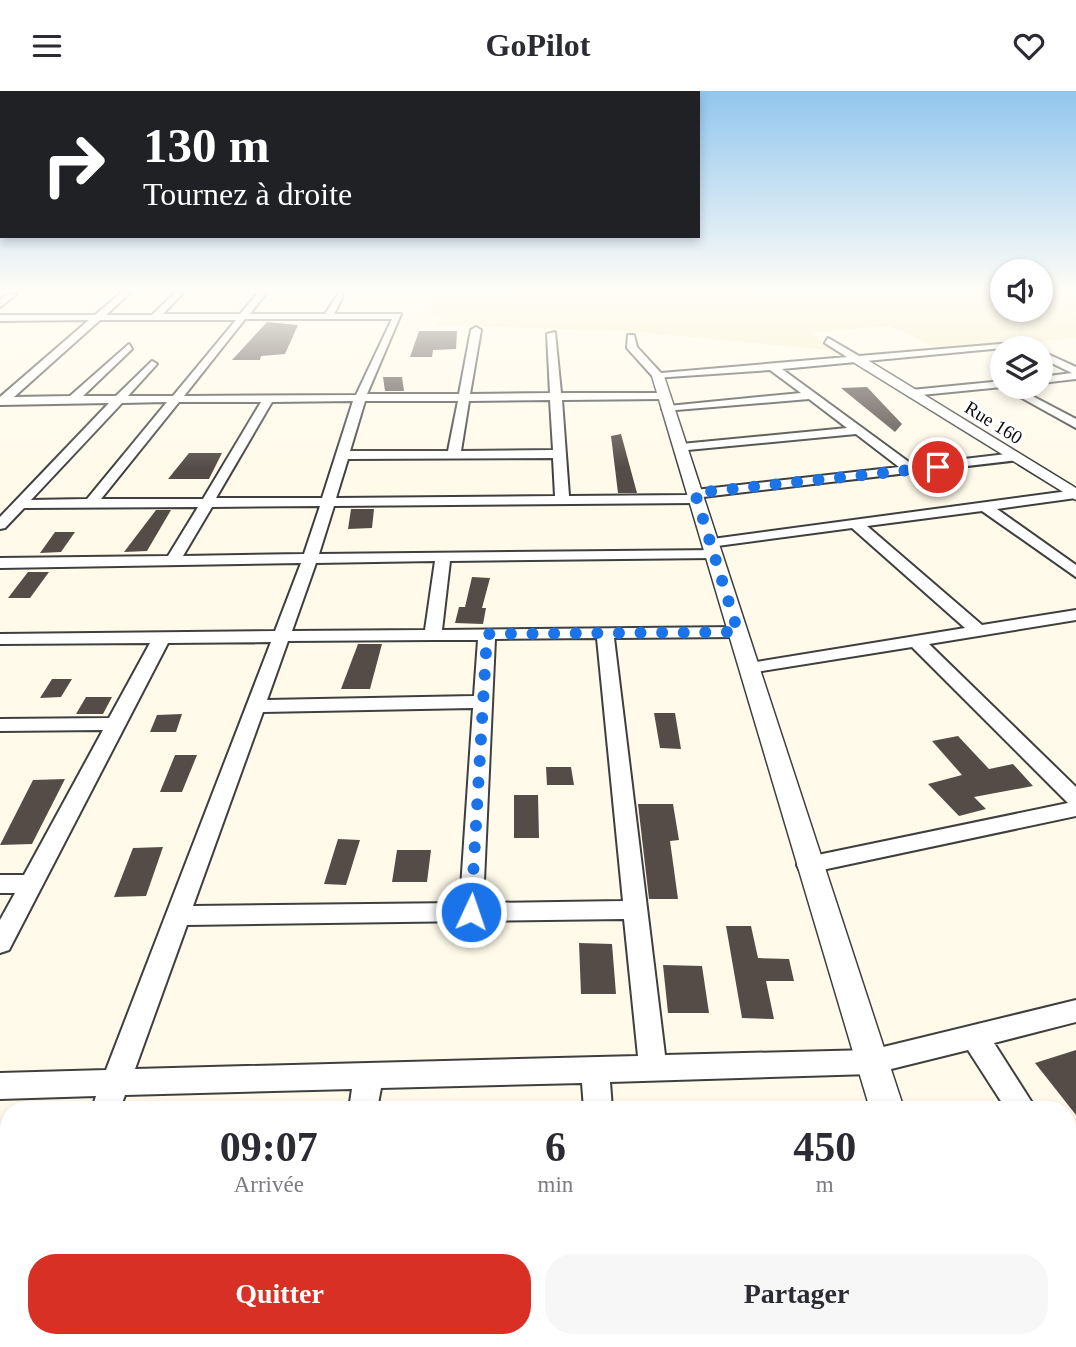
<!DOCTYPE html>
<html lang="fr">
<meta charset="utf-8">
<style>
body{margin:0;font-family:Georgia,serif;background:#f7f7f7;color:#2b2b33;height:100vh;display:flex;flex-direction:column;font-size:26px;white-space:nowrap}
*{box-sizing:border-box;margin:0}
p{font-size:23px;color:#7c7c81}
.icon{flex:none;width:38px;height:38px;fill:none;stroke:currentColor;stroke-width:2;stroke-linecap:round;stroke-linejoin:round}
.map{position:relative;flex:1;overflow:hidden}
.panel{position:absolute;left:0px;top:1010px;width:1076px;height:247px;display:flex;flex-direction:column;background:#fff;border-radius:28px 28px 0 0;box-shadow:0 4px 10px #0003}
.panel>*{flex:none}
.guide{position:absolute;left:0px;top:0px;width:700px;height:147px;box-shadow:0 4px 10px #0003;background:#202124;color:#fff;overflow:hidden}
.tools{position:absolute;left:990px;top:168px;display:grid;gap:14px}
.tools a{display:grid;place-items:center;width:63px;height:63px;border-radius:50%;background:#fff;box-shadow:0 4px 10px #0003;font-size:35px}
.pin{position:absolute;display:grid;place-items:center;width:60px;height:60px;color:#fff;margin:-30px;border:4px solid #fff;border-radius:50%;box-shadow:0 2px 7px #0007}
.me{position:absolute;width:77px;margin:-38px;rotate:3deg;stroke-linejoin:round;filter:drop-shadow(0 0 5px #0008)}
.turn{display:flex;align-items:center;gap:24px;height:147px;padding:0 28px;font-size:32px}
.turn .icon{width:91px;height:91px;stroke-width:2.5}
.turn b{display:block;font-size:49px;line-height:60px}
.eta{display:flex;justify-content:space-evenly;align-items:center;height:119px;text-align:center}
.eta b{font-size:42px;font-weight:600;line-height:49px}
.cta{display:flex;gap:14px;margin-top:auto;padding:14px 28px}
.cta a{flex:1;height:80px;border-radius:28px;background:#d93025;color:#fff;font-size:28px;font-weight:600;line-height:80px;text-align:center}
.cta a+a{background:#f7f7f7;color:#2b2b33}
header{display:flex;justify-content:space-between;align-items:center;height:91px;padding:0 28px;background:#fff;font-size:32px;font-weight:600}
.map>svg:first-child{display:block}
.farmland{fill:#f5efca}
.building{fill:#554c48}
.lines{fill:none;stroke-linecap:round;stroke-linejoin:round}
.minor-casing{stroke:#3f3f3f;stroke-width:4}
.tertiary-casing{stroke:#3f3f3f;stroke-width:3}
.minor{fill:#fff;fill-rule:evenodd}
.tertiary{fill:#fff;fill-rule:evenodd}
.route{stroke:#1a73e8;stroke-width:12;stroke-dasharray:0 21.6}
.labels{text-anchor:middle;stroke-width:7;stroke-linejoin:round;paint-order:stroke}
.far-street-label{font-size:19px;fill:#0c0c0c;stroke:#fff}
</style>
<header><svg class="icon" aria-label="menu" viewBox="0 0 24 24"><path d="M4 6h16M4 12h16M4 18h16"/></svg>GoPilot<svg class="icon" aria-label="heart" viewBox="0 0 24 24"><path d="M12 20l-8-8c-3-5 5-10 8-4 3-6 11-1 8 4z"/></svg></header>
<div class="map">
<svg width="1076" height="1256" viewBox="0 0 1076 1256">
<rect width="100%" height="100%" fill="#fffaea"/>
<polygon class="farmland" points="376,201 1003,201 1003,219 1041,219 1041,201 1076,201 1076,247 941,260 890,235 811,242 837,260 639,241 436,234 443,225 430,224 435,208 374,206"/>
<g class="building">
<polygon points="267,231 298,234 285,263 261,265 260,269 232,269"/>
<polygon points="419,240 457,240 456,258 433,259 432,266 410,266"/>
<polygon points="383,286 402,286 404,300 385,300"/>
<polygon points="867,296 902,333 895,341 841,297"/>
<polygon points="621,343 637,402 618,402 611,345"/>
<polygon points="189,362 222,362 209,388 168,388"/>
<polygon points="351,418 374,418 372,437 348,438"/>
<polygon points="156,419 171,419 147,460 124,461"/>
<polygon points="55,441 75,441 61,461 40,462"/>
<polygon points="28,481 49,481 30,507 8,507"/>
<polygon points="472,486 490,487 482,517 486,517 483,533 455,532 459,516 465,516"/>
<polygon points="358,553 382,553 370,598 341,598"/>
<polygon points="52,588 72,588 61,606 40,607"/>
<polygon points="86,606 112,606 103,623 76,623"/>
<polygon points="654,622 675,622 681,658 660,657"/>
<polygon points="182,623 176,641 150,641 157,624"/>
<polygon points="958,645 989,678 1013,673 1033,695 974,706 986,718 959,725 928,693 962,684 932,650"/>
<polygon points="175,664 197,664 182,701 160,701"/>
<polygon points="546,676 571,676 574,694 547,694"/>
<polygon points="65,688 32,753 0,754 33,689"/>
<polygon points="514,704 538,704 539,747 514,747"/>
<polygon points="638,713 673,713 679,749 670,750 678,808 649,808"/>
<polygon points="338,748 360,749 346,794 324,793"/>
<polygon points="163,756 146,805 114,806 133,757"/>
<polygon points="397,759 431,759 427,791 392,791"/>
<polygon points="726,835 751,835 758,867 789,868 794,890 766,890 774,928 742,927"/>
<polygon points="579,852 612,853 616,903 581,903"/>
<polygon points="663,874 702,875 709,922 668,922"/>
<polygon points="1076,959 1076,1024 1035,972"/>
</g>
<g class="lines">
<g class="minor-casing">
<g id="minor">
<path d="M122,201h9l-25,23h46l24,-23 6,2 -19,20h77l19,-22h8l-17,22h75l14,-21 4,3 -9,18h67l-34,80h92l12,-64 5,-3 5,3 -11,64 80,-1 -3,-59 8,-2 6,61h103l6,3 -6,3 -102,1 7,96 120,-1 6,-5 204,-23 -43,-33 -179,17 -2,-3 6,-4 166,-16 -38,-29 -145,12 -2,-2 6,-3 133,-13 -31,-23 -116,8 -27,-30 1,-13h6l3,12 24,26 186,-16 -22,-14 3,-5 31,18 165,-14 11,6h-32l-221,21 131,96 102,-12 6,4 -2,3 -316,37 -1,5 -5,1 -363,3 -15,48 400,-4v6l-5,2 -264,3 -8,69 296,-3 9,5 -9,5 -124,1 51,417 206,-5 205,-50v22l-82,21 42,66h-30l-38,-59 -97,24 -261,8 2,27h-28l-2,-26 -201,5 -4,21h-28l3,-20 -227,6 -5,14h-28l4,-13 -96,3v-26l106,-3 165,-428 -103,1 -159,307 -9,3v-33l15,-27h-15v-18h24l79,-145 -103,1v-12l109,-1 41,-75 -150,1v-10l275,-3 26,-68 -301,5v-10l168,-2 30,-49 -174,1 -19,20 -5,1v-12l109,-114 -109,2v-8l89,-77 -89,1v-6h95zM245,228h147l-36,76 -172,1zM100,229h136l-63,76h-45l29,-32 -5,-3 -36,35h-33l49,-47 -3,-5 -59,52 -56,1zM550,309l3,50 -92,1 8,-50zM353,310l-31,97h-106l56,-96zM365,310h93l-10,50h-98zM167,311l-80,97 -56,1 91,-97zM179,311h82l-58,97h-102zM553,367l2,38 -219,2 12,-39zM320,415l-16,48 -121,2 29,-49zM435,470l-10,69 -133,1 24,-68zM597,547l26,263 -140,2 12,-264zM433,549h45l-4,56 -207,4 21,-59zM473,617l-13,195 -267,3 70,-194zM624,828l14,137 -503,13 52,-144z"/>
<polygon points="9,202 16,204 0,216 0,209"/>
<polygon points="1041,260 1076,276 1076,288 1041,292 1041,286 1072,282 1041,267"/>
<polygon points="1003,290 1003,296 1015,296 1076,328 1076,337 1002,296 911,305 905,302 911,299"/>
<polygon points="1076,399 1076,407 997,418 1076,474 1076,486 982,420 867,435 982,534 1076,519 1076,529 929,553 1076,696 1076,725 808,782 800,780 797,774 800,768 808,766 1068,712 912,556 750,582 744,581 741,577 750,572 965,537 852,437 710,456 703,452 705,449"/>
<polygon points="1068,1071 1076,1074 1076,1115 1068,1111"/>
<polygon points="9,1240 9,1248 40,1248 38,1256 2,1256"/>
<polygon points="308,1248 342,1248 341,1256 305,1256"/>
<polygon points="600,1248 634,1248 635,1256 599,1256"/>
</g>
</g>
<g class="tertiary-casing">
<g id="tertiary">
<polygon points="853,265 861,265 1076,397 1076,409 853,271"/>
<polygon points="654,282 664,285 904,1018 870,1018 652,285"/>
<polygon points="943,1248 985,1248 987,1256 945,1256"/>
</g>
</g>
<use href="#minor" class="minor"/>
<use href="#tertiary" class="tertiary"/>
</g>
<linearGradient id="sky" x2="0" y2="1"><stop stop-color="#91c6ee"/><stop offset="0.53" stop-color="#fffdf6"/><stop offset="1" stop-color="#fffdf6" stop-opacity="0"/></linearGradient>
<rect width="1076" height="377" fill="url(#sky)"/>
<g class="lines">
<polyline class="route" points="471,821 487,543 738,541 695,402 938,376"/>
</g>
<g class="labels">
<g class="far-street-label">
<text transform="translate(994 331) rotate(32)" y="7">Rue 160</text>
</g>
</g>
</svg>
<div class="tools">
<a><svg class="icon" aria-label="sound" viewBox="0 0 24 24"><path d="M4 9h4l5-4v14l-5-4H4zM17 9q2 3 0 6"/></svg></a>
<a><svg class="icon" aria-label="layers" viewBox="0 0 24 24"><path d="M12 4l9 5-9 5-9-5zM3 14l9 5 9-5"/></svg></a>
</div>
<div class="pin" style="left:938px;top:376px;background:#d93025"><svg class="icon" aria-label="arrive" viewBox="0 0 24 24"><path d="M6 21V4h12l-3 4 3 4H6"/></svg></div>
<svg class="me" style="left:471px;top:821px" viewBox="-20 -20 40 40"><circle r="17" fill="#1a73e8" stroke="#fff" stroke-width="3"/><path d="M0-11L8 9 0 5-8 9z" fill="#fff"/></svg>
<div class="guide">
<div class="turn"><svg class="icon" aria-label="right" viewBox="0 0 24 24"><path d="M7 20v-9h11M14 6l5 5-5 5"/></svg><div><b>130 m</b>Tournez à droite</div></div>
</div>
<section class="panel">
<div class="eta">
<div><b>09:07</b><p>Arrivée</p></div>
<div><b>6</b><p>min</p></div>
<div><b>450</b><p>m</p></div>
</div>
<div class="cta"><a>Quitter</a><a>Partager</a></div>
</section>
</div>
